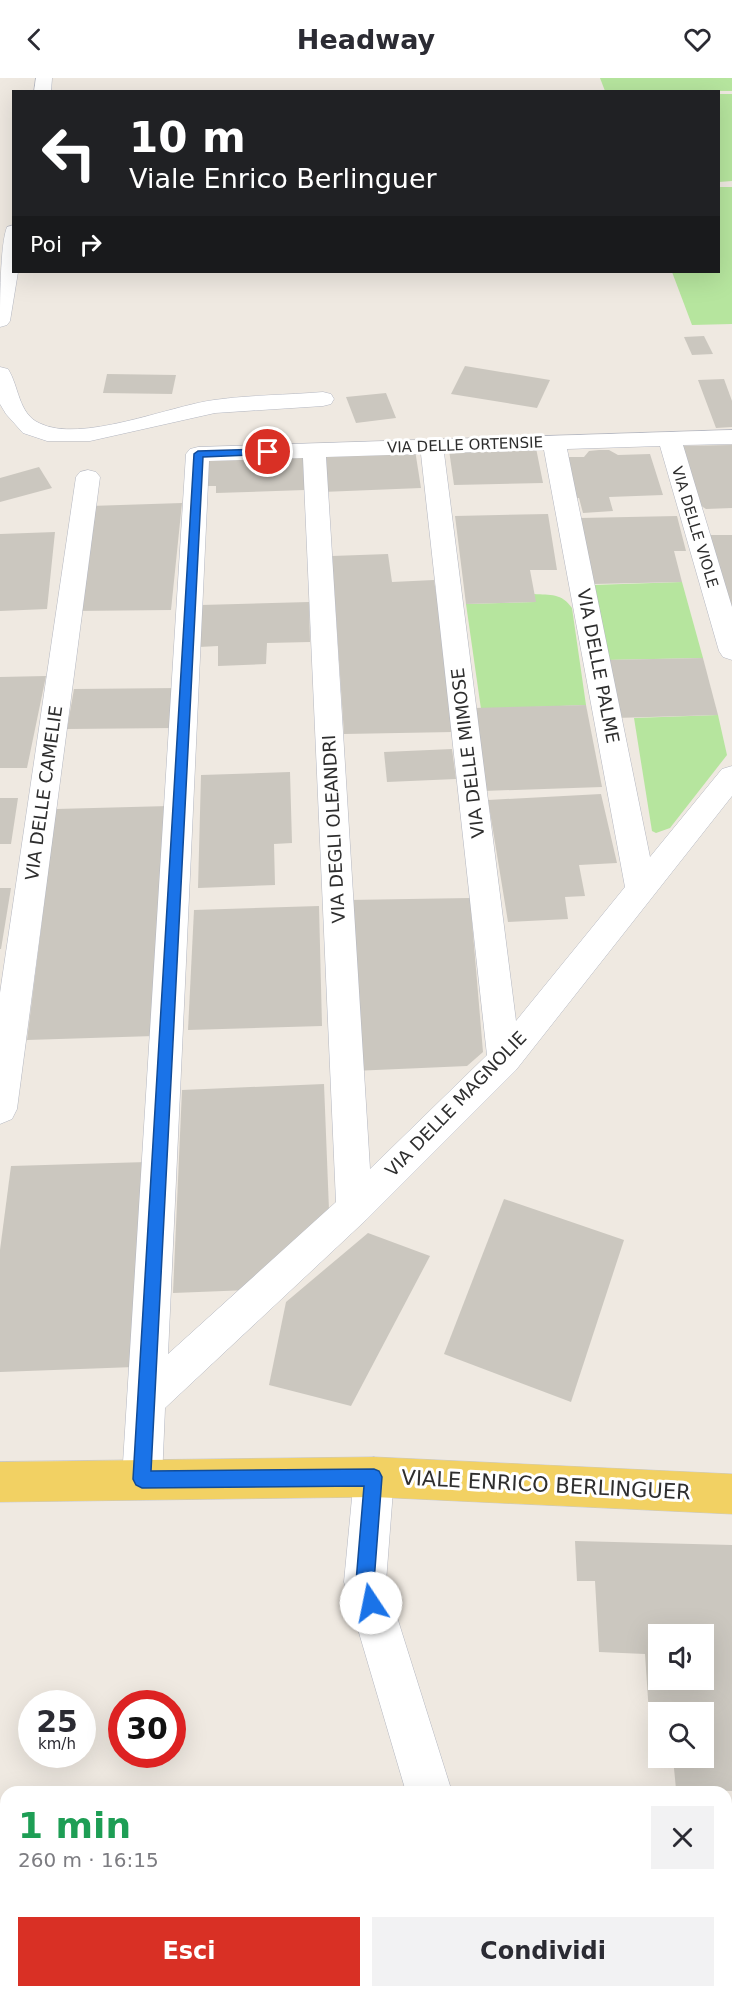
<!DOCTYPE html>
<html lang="it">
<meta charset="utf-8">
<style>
body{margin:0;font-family:"DejaVu Sans",sans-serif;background:#f2f2f3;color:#2b2b33;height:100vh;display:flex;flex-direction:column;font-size:22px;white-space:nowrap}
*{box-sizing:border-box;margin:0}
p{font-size:20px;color:#7c7c81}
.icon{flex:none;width:33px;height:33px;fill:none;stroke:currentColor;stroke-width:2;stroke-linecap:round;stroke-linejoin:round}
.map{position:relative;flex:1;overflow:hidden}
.drawer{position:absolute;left:0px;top:1708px;width:732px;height:212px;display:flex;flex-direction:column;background:#fff;border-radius:18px 18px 0 0;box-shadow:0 6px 24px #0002}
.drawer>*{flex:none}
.top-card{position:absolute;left:12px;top:12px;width:708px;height:183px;border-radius:0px;box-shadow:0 6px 24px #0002;background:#202124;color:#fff;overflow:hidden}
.tools{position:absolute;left:648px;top:1546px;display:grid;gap:12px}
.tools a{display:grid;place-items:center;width:66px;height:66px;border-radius:0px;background:#fff;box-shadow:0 6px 24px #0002;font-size:30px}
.speed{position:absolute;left:18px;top:1612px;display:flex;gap:12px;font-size:30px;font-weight:700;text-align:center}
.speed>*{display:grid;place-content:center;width:78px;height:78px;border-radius:50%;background:#fff;box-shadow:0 6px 24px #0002;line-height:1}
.speed small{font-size:15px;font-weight:400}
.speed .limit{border:9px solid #d22;background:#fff;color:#111}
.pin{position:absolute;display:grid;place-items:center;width:51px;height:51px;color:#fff;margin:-26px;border:3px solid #fff;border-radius:50%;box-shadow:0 2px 6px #0007}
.me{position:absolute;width:66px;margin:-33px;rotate:349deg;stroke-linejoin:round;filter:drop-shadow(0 0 4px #0008)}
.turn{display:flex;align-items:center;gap:21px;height:126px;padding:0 18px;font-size:27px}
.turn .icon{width:78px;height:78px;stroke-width:2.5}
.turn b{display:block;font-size:42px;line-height:51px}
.then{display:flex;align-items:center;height:57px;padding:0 18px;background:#0003;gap:12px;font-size:22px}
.round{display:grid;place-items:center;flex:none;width:63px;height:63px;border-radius:0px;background:#f2f2f3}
.headline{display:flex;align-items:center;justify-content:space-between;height:102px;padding:0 18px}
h1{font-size:36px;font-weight:600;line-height:45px;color:#1e9e55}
.primary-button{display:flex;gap:12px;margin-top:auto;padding:12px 18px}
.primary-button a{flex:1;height:69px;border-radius:0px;background:#d93025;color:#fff;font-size:24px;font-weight:600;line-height:69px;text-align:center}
.primary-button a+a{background:#f2f2f3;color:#2b2b33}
header{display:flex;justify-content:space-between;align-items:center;height:78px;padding:0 18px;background:#fff;font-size:27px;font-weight:600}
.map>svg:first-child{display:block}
.green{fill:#b6e59e}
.building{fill:#cbc7bf;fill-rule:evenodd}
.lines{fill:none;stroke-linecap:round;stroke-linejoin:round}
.minor-casing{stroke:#b4b7c1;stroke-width:1}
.major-casing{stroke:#c9c9c9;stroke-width:1}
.minor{fill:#fff;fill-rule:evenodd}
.major{fill:#f2d163;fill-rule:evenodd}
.route{fill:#1a73e8;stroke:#114b97;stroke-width:1.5}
.labels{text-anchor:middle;stroke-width:6;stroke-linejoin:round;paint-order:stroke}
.far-street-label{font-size:15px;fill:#2e2e2e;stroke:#fff}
.street-label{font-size:18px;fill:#2e2e2e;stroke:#fff}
.near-street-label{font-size:21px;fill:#2e2e2e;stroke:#fff}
</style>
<header><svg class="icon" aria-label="back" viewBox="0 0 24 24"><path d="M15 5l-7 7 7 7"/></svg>Headway<svg class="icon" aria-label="heart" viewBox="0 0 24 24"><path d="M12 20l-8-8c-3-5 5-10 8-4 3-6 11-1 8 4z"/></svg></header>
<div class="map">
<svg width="732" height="1919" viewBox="0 0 732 1919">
<rect width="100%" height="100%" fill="#efe9e1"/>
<g class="green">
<polygon points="600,0 732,0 732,13 605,13"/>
<polygon points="719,16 732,16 732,103 719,104"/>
<polygon points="719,109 732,109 732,246 692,247 672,194 718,194"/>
<polygon points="682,504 703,580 605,582 593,507"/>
<path d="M534,516c16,1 28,-1 38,14l14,97 -105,4 -15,-105 69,-2z"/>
<polygon points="718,637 727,677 670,750 656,755 652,753 634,640"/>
</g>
<g class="building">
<polygon points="704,258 713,276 692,277 684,259"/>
<polygon points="465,288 550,302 537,330 451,316"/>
<polygon points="107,296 176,297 172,316 103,315"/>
<polygon points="724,301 732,323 732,349 716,350 698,302"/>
<polygon points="386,315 396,340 356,345 346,319"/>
<polygon points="732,367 732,430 706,431 692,422 677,368"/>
<polygon points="536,370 543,405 454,407 449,372"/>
<polygon points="415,372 421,410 322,414 319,376"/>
<polygon points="599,372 609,372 618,377 650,376 663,417 609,419 613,433 583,435 579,420 570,420 560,379 584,379 589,373"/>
<polygon points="304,376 305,412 216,415 216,408 207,408 209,378"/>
<polygon points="39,389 52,410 0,424 0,400"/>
<polygon points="182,425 171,532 73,533 90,428"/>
<polygon points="548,436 557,492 530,492 536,524 466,526 455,438"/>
<polygon points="677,438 686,473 674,473 682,504 594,506 580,440"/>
<polygon points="55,454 47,531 0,533 0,456"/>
<polygon points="706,457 732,457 732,552"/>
<polygon points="388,476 392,504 434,502 449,599 453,654 344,656 332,478"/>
<polygon points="309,524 310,564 267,565 266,586 218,588 218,568 199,569 201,527"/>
<polygon points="703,580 718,637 615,640 603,582"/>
<polygon points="46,598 27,690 0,690 0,599"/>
<polygon points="179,610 175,650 67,651 74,611"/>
<polygon points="586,627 602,709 483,713 473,630"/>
<polygon points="452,671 456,701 387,704 384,674"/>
<polygon points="290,694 292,765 274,766 275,807 198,810 201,697"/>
<polygon points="601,716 617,785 579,787 585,818 565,819 568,841 508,844 488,722"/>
<polygon points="0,720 18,720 11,766 0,766"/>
<polygon points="169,728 154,958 27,962 56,731"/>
<polygon points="0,810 11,810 1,871 0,871"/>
<polygon points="470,820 483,974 467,988 353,993 348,822"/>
<polygon points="319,828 322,948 188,952 194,832"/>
<polygon points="324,1006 329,1132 249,1212 173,1215 182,1012"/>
<polygon points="147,1084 134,1289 0,1294 0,1172 11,1088"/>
<polygon points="504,1121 624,1162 571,1324 444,1276"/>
<polygon points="368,1155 430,1178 351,1328 269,1307 286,1224"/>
<path d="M575,1463l157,4v246l-56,-2 -3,-31h31v-45l-55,1 -4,-60 -46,-2 -4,-71h-18zM658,1557h46v45h-46z"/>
<polygon points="507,1914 673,1914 675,1919 508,1919"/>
</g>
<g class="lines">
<g class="minor-casing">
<g id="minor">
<polygon points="36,0 52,0 51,14 34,14"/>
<path d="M14,147v47h4l-8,49 -3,4 -7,2c0,-22 0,-83 7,-100z"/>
<path d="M0,289l8,2c11,17 10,44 31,54 41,21 130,-17 175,-23 36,-5 73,-5 109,-8l8,2 3,5 -3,5 -8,2 -108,7 -125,28h-43l-24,-8 -17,-19 -6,-10z"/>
<path d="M732,352v14l-49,1 49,162v53l-9,-3 -4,-6 -59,-205 -93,3 83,408 72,-88 10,-3v30l-216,274 -149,149 -202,189 -3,71 -6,14 -14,6 -14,-6 -6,-14 64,-1025 4,-5 8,-2zM544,372l81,437 -109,134 -72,-568zM421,376l66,601 -117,114 -44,-712zM303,380l33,744 -168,152 41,-893z"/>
<polygon points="88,392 96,394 100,399 17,1031 12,1041 0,1046 0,915 76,399 80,394"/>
<polygon points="374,1379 388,1385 394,1399 386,1504 452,1714 406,1714 344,1504 354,1399 360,1385"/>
<polygon points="465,1914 515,1914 517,1919 467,1919"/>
</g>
</g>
<g class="major-casing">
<polygon id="major" points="374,1379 732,1396 732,1436 374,1419 0,1424 0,1384"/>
</g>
<use href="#minor" class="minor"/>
<use href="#major" class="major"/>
</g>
<polygon class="route" points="268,371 272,374 271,376 203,379 151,1393 374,1391 379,1393 382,1399 374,1504 380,1525 377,1532 371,1534 365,1532 356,1504 364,1408 142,1410 136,1407 133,1401 194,376 198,373"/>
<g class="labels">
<g class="far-street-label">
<text transform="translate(465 367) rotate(-2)" y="5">VIA DELLE ORTENSIE</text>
<text transform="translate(695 449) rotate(73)" y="5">VIA DELLE VIOLE</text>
</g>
<g class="street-label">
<text transform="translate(598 588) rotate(79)" y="6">VIA DELLE PALME</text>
<text transform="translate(468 675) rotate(-97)" y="6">VIA DELLE MIMOSE</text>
<text transform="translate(44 715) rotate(-82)" y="6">VIA DELLE CAMELIE</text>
<text transform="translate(334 751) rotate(-93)" y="6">VIA DEGLI OLEANDRI</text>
<text transform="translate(456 1026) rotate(-46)" y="6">VIA DELLE MAGNOLIE</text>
</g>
<g class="near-street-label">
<text transform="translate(546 1407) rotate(3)" y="7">VIALE ENRICO BERLINGUER</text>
</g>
</g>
</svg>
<div class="tools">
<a><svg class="icon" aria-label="sound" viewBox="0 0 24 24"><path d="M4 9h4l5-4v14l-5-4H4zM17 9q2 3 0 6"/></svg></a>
<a><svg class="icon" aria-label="search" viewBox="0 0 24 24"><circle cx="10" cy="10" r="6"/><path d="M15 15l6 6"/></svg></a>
</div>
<div class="speed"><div>25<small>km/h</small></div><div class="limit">30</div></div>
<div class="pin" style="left:268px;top:374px;background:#d93025"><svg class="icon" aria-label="arrive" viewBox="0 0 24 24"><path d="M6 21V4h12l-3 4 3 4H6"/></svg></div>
<svg class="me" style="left:371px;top:1525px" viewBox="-20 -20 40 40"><circle r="19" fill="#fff"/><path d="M0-13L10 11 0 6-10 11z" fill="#1a73e8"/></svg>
<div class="top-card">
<div class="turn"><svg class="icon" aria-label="left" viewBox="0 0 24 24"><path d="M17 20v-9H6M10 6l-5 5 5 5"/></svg><div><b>10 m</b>Viale Enrico Berlinguer</div></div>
<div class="then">Poi<svg class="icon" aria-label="right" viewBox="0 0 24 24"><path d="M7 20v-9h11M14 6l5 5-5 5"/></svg></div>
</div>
<section class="drawer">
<div class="headline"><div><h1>1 min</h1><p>260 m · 16:15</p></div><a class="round"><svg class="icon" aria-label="close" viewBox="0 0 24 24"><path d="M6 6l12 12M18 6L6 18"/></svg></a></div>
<div class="primary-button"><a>Esci</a><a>Condividi</a></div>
</section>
</div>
